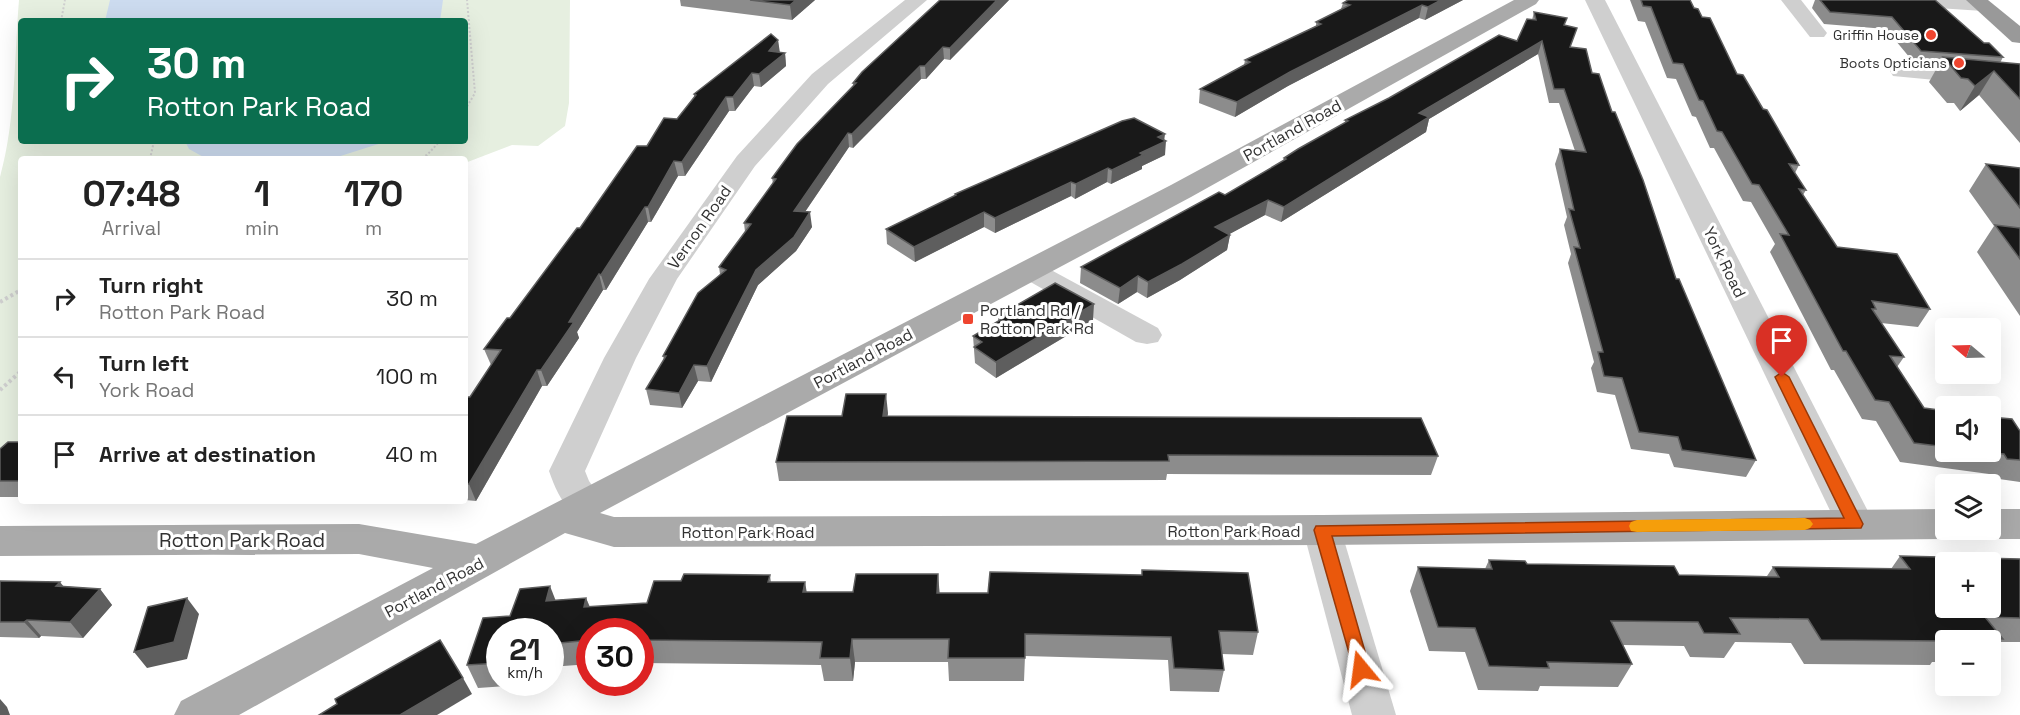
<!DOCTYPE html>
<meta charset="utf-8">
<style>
body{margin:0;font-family:"Space Grotesk",sans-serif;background:#f2f2f2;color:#222;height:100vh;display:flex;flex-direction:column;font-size:22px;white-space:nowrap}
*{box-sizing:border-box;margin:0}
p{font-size:20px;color:#767676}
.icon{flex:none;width:33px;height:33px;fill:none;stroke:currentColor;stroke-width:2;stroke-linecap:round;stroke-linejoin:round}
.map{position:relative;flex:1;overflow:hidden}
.details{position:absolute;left:18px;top:156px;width:450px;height:348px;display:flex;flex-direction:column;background:#fff;border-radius:6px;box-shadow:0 6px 24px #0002}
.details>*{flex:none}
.guide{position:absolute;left:18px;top:18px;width:450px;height:126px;border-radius:6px;box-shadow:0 6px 24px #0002;background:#0b6e4f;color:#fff;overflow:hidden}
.needle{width:39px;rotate:289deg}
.buttons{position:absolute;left:1935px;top:318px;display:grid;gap:12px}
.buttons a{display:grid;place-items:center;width:66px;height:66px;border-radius:6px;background:#fff;box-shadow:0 6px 24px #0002;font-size:30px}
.speed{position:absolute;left:486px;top:618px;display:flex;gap:12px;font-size:30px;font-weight:700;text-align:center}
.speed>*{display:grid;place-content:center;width:78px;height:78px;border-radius:50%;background:#fff;box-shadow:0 6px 24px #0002;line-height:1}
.speed small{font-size:15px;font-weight:400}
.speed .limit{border:9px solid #d22;background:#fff;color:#111}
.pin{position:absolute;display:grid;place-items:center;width:51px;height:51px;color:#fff;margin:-62px -26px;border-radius:50% 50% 50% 0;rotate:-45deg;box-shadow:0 0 6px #0007}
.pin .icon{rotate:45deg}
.me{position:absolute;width:66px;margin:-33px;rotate:344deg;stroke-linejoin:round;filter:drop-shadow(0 0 4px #0008)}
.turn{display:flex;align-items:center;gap:21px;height:126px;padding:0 30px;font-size:27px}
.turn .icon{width:78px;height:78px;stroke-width:2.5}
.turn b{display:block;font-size:42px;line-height:51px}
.eta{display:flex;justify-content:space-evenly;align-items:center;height:102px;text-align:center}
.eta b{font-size:36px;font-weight:600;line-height:42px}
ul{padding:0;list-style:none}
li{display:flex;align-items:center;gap:18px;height:78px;padding:0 30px;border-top:2px solid #e0e0e0}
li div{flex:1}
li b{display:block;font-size:22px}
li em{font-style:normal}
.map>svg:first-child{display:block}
.green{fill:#e6efe0;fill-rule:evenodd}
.water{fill:#ccdbef}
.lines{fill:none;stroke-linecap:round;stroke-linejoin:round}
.path-far1{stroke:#cfcfcf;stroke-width:2;stroke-dasharray:2 2;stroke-linecap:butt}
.path{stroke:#cfcfcf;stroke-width:4;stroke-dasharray:3 3;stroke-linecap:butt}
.minor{fill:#cfcfcf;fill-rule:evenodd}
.major{fill:#aaa;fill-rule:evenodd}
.highway{fill:#999;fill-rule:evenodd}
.wall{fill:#8c8c8c}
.shaded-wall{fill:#5e5e5e}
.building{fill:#191919;stroke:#5e5e5e;stroke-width:1.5;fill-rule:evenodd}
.route{fill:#ea580c;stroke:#983908;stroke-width:1.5}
.slow{fill:#f59e0b}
.poi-dot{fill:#ef452f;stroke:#fff;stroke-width:2}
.labels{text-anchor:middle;stroke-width:6;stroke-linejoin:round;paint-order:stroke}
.far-poi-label{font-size:14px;fill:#323232;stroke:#fff;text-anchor:end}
.street-label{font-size:16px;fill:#323232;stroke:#fff}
.poi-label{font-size:16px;fill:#323232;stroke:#fff;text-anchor:start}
.near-street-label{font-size:20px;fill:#323232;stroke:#fff}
</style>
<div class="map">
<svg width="2020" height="715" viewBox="0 0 2020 715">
<rect width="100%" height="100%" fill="#fff"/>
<path class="green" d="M19,0h551l-1,103 -4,23 -27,20 -26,-1 -47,18v-4h-444v294l-21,20v-296c16,-58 14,-117 19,-177zM21,21h444v120h-444z"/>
<g class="water">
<polygon points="110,0 443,0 440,21 105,21"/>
<polygon points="185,141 388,141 331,159 207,159 189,149"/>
</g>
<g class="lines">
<g class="path-far1">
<polyline points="61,21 65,0"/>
<polyline points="465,110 475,93 467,0"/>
<polyline points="150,159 154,141"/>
<polyline points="418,159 427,155 440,141"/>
</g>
<g class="path">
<polyline points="0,302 21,290"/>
<polyline points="0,390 21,371"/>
</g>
<g class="minor">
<path d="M905,0h22l-99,84 -73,82 -78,113 -41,79 -51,113 4,10 16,23 -5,9c-31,10 -42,-17 -51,-42l55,-113 45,-79 88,-123 75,-82z"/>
<polygon points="1585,0 1605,0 1874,523 1868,533 1855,537 1842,533 1836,523"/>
<polygon points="1781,0 1801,0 1827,33 1824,37 1810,37"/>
<polygon points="1897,0 1986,0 1993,5 1990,9 1983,11 1907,6 1900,4"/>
<polygon points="1901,65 2020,74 2020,88 1893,76 1890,71 1893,66"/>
<polygon points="1030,261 1040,264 1158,328 1162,335 1158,342 1147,344 1136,342 1020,276 1016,270 1020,264"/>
<polygon points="1322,516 1335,520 1341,530 1396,715 1352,715 1303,530 1309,520"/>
</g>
<g class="major">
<polygon points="1514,0 1539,0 1536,4 1191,197 600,513 614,517 1322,515 1946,509 1946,530 1962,530 1960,534 1946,539 1322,545 614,547 565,533 239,715 174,715 181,701 433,568 359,554 0,556 0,526 359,524 476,544 1171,185"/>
<polygon points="1990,509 2020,509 2020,539 1990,539 1976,534 1974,530 1990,530"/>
</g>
<polygon class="highway" points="1966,0 1988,0 2020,26 2020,43 2012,42"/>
</g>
<g class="wall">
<polygon points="680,0 815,0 792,20 681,6"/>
<polygon points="940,0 1009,0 950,60 944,59 926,79 921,79 853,148 849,147 805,212 812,227 796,251 758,285 711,382 698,381 682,408 650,405 646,389 664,360 663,356 720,274 719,267 745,232 744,223 773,184 772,178 853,86 853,83"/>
<polygon points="1463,0 1425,20 1419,18 1288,86 1235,117 1199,103 1200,89 1244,65 1245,60 1316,26 1316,22 1341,9 1343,3"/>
<polygon points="1630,0 1690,0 1694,8 1702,17 1737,74 1763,109 1799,165 1795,173 1806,190 1803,195 1837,247 1930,309 1918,327 1881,323 1904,357 1897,367 1924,408 1946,411 1946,452 1990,452 2020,431 2020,482 1992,478 1989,474 1900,462 1876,421 1862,419 1834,370 1831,370 1770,252 1775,244 1751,202 1743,201 1714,148 1710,148 1696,117 1692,116 1676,79 1667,78 1645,22 1638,21"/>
<polygon points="1815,0 1935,0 1984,43 2003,57 2000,63 2020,64 2020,143 1979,95 1960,111 1954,103 1947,103 1929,82 1938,66 1915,64 1886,29 1824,24 1812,8"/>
<polygon points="1534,12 1564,25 1570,47 1592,73 1612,112 1676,279 1756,460 1746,477 1674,467 1669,454 1631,449 1615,395 1597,392 1591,368 1594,362 1568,263 1571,254 1564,225 1567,217 1555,164 1560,149 1575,151 1559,103 1549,103 1538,54 1429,119 1426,132 1281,222 1265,215 1229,234 1230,235 1227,250 1180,280 1147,298 1137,292 1118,304 1080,283 1081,267 1225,195 1283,161 1284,158 1345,123 1345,120 1517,41 1532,20"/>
<polygon points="778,40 779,52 785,53 786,66 761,87 754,86 735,111 729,111 685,176 678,176 651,222 648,222 606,290 603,290 577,332 579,338 547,386 542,386 476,501 465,500 465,397 470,397 491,365 484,349 510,318 580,228 647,146 677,119 694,97 694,94"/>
<polygon points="1165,155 1142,166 1142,169 1111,184 1107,182 1075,199 1071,196 995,233 984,227 915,262 887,244 886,229 955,196 955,194"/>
<polygon points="1986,164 2020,168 2020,316 1977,252 1994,226 1969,191"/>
<polygon points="998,316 1093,320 996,378 975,363 973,336 998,321"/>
<polygon points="888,413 887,416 1438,456 1431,475 1167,474 1166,480 779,481 776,462 842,416"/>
<polygon points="21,442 21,497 0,497 0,449"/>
<polygon points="1900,556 2020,559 2020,642 2001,642 1990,653 1990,640 1946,640 1946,662 1932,662 1930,665 1804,664 1791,643 1735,642 1724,658 1690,657 1684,646 1623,645 1632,664 1618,687 1540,686 1538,691 1478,690 1465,652 1429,651 1410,591 1418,567 1485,569 1489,560 1527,564 1679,575 1767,576 1773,567 1891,569"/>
<polygon points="1142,570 1258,632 1253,655 1222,654 1224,670 1219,692 1170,691 1168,660 1025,656 1024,681 949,681 948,662 855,662 853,681 824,681 821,665 640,663 640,632 590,632 590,664 550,667 550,632 500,632 500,682 535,682 535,684 478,688 467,665 510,616 556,600 586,598 590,607 647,603 770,575 771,582 805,582 806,592 853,592 938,574 939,593 988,593 1142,575"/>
<polygon points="0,581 100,589 112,605 83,638 41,636 39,638 0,637"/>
</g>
<g class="shaded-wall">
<polygon points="796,0 815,0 792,20 790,5"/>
<polygon points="997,0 1009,0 950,60 950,48"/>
<polygon points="1441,0 1463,0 1425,20 1428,7"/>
<polygon points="1422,5 1419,18 1288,86 1235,117 1237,102 1290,72"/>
<polygon points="778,40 780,53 769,51"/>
<polygon points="1542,41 1538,54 1429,119 1426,132 1281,222 1284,207 1419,113"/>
<polygon points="943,47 944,59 926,79 925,66"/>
<polygon points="785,53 786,66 761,87 759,74"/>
<polygon points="920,66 921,79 853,148 852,134"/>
<polygon points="1994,71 1979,95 1960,111 1975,86"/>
<polygon points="752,73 754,86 735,111 733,97"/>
<polygon points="726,97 729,111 685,176 682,162"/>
<polygon points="848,133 849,147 796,225 794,211"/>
<polygon points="1165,134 1164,142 1166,141 1165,155 1142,166 1142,169 1111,184 1112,170 1140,153 1158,137"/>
<polygon points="674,161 678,176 651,222 648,207"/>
<polygon points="1108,168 1107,182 1075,199 1076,184"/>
<polygon points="1071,182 1071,196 995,233 995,218"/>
<polygon points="1268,200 1265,215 1213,243 1215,227"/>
<polygon points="645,207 648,222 606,290 601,275"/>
<polygon points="810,212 812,227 796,251 758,285 711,382 707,366 756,270"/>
<polygon points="984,212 984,227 915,262 914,247"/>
<polygon points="1230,235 1227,250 1180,280 1147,298 1148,282"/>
<polygon points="599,274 603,290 577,332 579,338 547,386 541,370 569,322"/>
<polygon points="1138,276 1137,292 1118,304 1120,288"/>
<polygon points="1094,304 1093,320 996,378 996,362"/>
<polygon points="694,365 698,381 682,408 679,393"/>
<polygon points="537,370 542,386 476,501 469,484"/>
<polygon points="886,394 888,413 885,435 883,416"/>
<polygon points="938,574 940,597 937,593"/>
<polygon points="60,582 73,598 56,586"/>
<polygon points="805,582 809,605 803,592"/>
<polygon points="550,586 559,609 546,601"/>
<polygon points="100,589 112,605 83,638 70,622"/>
<polygon points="187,598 199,614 187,659 147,668 134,652"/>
<polygon points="586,598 595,621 584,607"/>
<polygon points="27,620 41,636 39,638 24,622"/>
<polygon points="852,639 855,662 853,681 850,658"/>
<polygon points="463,678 472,694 437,715 400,715"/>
<polygon points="0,699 7,707 10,715 0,715"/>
</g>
<g class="building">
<polygon points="750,0 796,0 790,5"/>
<polygon points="940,0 997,0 950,48 943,47 925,66 920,66 852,134 848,133 794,211 810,212 794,237 756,270 707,366 694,365 679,393 646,389 666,356 663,356 698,293 726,270 719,267 751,224 744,223 776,179 772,178 797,144 856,83 853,83 862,72"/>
<polygon points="1348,0 1441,0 1428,7 1422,5 1290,72 1237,102 1200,89 1250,62 1245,60 1321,24 1316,22 1350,5 1343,3"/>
<polygon points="1641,0 1690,0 1694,8 1698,9 1702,17 1710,18 1737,74 1743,75 1763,109 1767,110 1799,165 1789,164 1806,190 1799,189 1837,247 1897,254 1930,309 1872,301 1876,309 1872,309 1904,357 1890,356 1924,408 1946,411 1946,447 1914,443 1889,402 1875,400 1846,351 1843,351 1780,234 1789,235 1759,185 1752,184 1722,132 1717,131 1703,101 1699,100 1683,64 1673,63 1651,7 1643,6"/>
<polygon points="1820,0 1935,0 1984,43 1989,43 2003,57 1921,51 1892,17 1830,12"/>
<polygon points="1534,12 1567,18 1564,25 1577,28 1570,47 1586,49 1592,73 1599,74 1612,112 1615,112 1643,180 1676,279 1679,279 1756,460 1682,450 1678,437 1639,432 1622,378 1604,376 1598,352 1603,352 1574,247 1580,248 1569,209 1574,210 1560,149 1586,152 1564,89 1554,89 1542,41 1419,113 1429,117 1284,207 1268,200 1215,227 1230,235 1182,264 1148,282 1138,276 1120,288 1081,267 1219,192 1225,195 1286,159 1284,158 1298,149 1348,121 1345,120 1389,98 1499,35 1517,41 1527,19 1536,20"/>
<polygon points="771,34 778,40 769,51 785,53 759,74 752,73 733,97 726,97 682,162 674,161 648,207 645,207 601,275 599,274 569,322 574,322 541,370 537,370 469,484 465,484 465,397 470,397 501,350 484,349 507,318 510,318 577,228 580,228 637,146 647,146 664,118 677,119 696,95 694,94"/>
<polygon points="1943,57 2020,64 2020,99 1994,71 1975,86 1968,79 1961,78"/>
<polygon points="1134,118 1165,134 1158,137 1166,141 1140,153 1143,155 1112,170 1108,168 1076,184 1071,182 995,218 984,212 914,247 886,229 956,195 955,194 1122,121"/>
<polygon points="1986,164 2020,168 2020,208"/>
<polygon points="1995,225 2020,228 2020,259"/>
<polygon points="1055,283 1094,304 996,362 974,347 982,342 973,336 1002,319 998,316"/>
<polygon points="846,394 886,394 883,416 1421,418 1438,456 1168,455 1169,461 776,462 787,416 842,416"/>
<polygon points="1990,417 2012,419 2020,431 2020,460 2007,459 2004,454 1982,452 1990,452"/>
<polygon points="8,442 21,442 21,481 0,481 0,449"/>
<path d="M1900,556l120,3v59l-35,-1 18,22 -55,-1 1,2 -3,1 -125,-1 -13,-21 -78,-1 10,16 -36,-1 -6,-11 -87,-1 21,43 -85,-2 2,6 -60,-2 -14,-38 -37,-1 -20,-60 74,2 -3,-9 36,1 2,3 147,2 5,9 100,2 -6,-10 137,2zM1946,562h44v46h-44z"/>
<polygon points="1142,570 1248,573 1258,632 1219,631 1224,670 1174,668 1171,637 1025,634 1025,658 948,658 949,639 852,639 850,658 820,658 822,642 640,640 640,632 590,632 590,640 550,644 550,632 500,632 500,663 467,665 483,618 510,616 520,589 550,586 546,601 586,598 584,607 647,603 654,581 681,581 684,574 770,575 768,582 805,582 803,592 853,592 856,574 938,574 937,593 988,593 990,572 1142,575"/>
<polygon points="0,581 60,582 56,586 100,589 70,622 27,620 24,622 0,622"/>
<polygon points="187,598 174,642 134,652 148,607"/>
<polygon points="440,640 463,678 400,715 319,715 337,704 335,699"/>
</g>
<polygon class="route" points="1782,372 1789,377 1863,524 1861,528 1332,536 1370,669 1368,674 1361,677 1355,674 1314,530 1316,526 1844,518 1775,377"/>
<polygon class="slow" points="1805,518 1810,520 1813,524 1810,528 1805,530 1637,532 1631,531 1629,526 1631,522 1637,520"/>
<g class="poi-dot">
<circle cx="1931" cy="35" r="6"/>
<circle cx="1959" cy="63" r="6"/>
<rect x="962" y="313" width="12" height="12" rx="3"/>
</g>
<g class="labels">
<g class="far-poi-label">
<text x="1919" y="40">Griffin House</text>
<text x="1947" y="68">Boots Opticians</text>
</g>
<g class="street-label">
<text transform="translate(1292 130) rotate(-29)" y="6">Portland Road</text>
<text transform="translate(699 227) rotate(-55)" y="6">Vernon Road</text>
<text transform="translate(1725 262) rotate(64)" y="6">York Road</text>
<text transform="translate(863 358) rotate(-28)" y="6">Portland Road</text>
<text x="1234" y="537">Rotton Park Road</text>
<text x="748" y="538">Rotton Park Road</text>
<text transform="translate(434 587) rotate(-28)" y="6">Portland Road</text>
</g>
<g class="poi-label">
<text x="980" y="316">Portland Rd /<tspan x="980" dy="18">Rotton Park Rd</tspan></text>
</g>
<g class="near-street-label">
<text x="242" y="547">Rotton Park Road</text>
</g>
</g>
</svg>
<div class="buttons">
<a><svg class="needle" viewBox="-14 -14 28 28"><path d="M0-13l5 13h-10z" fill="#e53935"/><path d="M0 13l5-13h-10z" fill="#767676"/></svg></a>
<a><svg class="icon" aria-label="sound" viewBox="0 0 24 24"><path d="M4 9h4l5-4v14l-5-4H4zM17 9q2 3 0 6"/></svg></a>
<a><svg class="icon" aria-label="layers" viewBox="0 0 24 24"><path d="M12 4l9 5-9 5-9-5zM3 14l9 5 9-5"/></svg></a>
<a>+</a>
<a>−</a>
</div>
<div class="speed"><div>21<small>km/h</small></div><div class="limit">30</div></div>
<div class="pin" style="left:1782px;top:377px;background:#d93025"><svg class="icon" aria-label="arrive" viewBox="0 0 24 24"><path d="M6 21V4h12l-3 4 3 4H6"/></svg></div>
<svg class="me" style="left:1361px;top:669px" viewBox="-20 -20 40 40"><path d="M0-17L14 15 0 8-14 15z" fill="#ea580c" stroke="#fff" stroke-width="4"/></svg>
<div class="guide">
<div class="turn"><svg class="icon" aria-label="right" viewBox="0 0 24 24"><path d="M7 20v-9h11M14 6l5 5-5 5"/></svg><div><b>30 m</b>Rotton Park Road</div></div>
</div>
<section class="details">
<div class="eta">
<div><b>07:48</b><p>Arrival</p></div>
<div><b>1</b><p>min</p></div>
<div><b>170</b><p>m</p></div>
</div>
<ul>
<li><svg class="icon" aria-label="right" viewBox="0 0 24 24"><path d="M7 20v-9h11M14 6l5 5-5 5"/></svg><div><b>Turn right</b><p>Rotton Park Road</p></div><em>30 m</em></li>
<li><svg class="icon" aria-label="left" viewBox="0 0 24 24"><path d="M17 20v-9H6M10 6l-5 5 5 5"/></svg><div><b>Turn left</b><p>York Road</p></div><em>100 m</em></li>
<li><svg class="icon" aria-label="arrive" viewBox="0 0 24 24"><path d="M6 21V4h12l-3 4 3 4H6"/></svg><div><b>Arrive at destination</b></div><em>40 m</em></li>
</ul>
</section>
</div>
